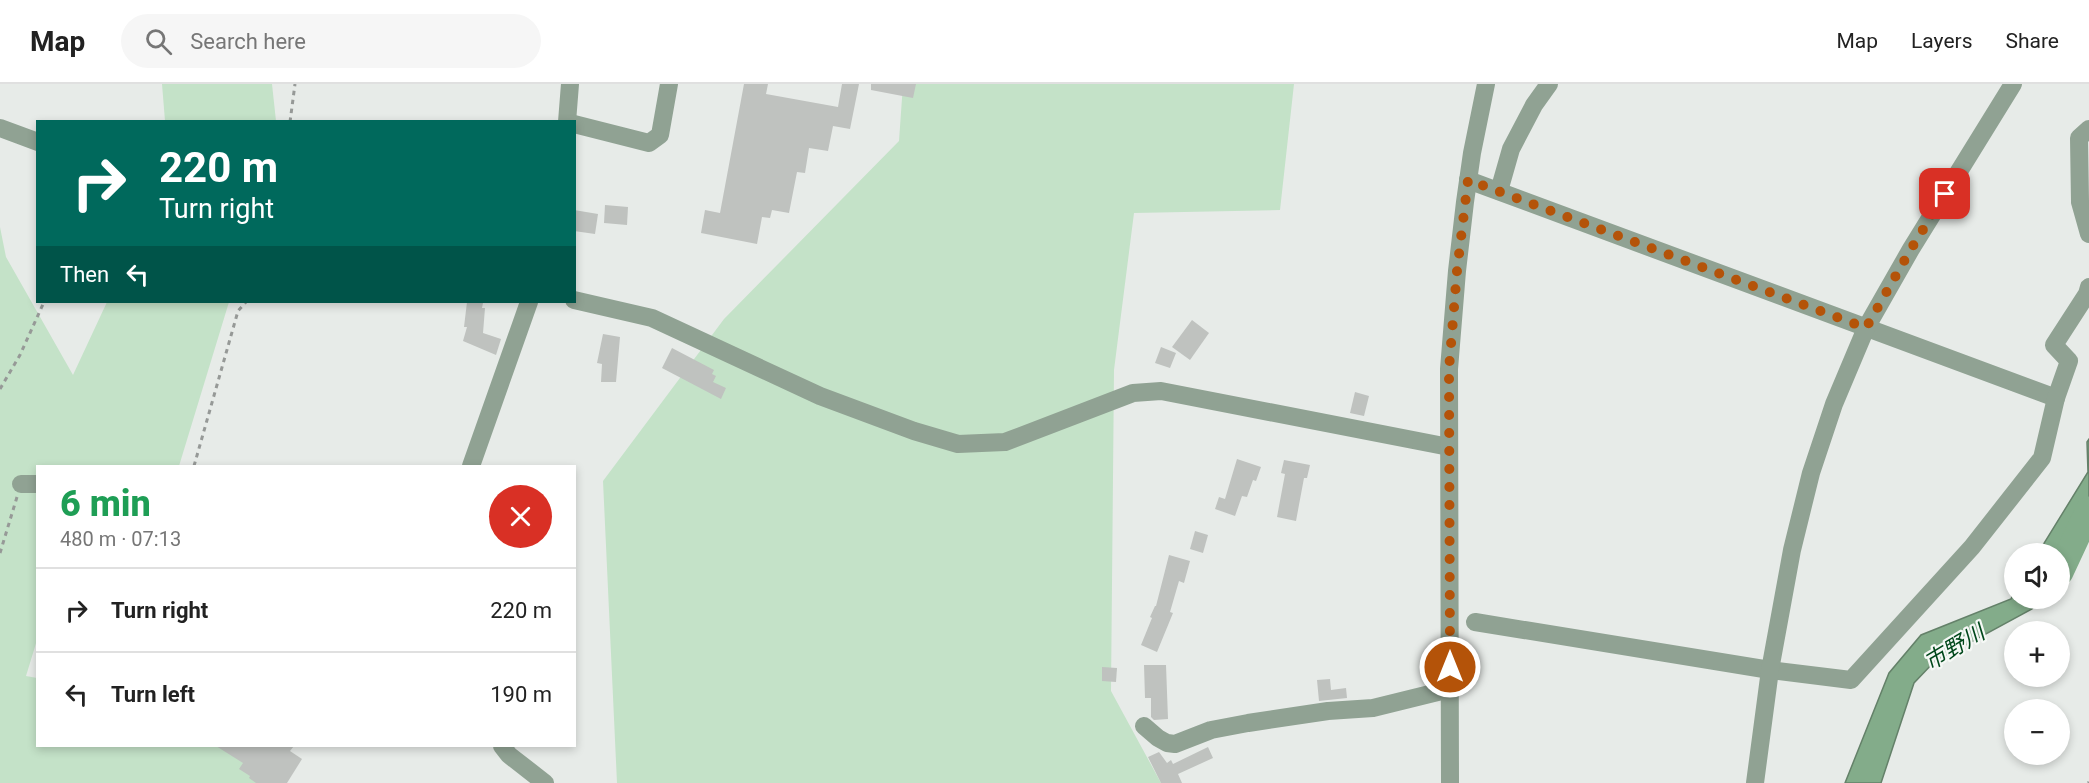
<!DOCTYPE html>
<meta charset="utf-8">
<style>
body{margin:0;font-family:Roboto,"Noto Sans JP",sans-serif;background:#f6f6f6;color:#222;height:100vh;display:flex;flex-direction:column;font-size:22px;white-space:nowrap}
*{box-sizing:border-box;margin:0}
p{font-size:20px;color:#767676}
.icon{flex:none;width:33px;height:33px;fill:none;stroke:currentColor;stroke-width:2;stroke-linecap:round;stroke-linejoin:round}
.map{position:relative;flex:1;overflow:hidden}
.sheet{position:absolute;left:36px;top:381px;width:540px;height:282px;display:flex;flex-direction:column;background:#fff;border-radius:0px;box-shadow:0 3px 9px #0003}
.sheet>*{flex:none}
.banner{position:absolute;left:36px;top:36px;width:540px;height:183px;border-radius:0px;box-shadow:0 3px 9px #0003;background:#00695c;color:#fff;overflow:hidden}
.tools{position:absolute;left:2004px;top:459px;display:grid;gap:12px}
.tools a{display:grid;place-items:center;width:66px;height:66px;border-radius:50%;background:#fff;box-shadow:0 3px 9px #0003;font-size:30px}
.pin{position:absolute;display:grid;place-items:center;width:51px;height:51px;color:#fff;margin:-26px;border-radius:12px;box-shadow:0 3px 9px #0006}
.me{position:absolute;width:66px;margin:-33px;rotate:0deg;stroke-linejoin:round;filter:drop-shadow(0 0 4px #0008)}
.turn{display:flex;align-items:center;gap:21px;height:126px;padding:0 24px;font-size:27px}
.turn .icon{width:78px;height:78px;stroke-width:2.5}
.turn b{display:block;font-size:42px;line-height:51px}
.then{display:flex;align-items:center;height:57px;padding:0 24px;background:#0003;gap:12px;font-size:22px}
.round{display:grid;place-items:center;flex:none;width:63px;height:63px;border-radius:32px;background:#f6f6f6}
.overview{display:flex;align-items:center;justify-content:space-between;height:102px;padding:0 24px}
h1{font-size:36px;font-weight:800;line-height:45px;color:#1e9e55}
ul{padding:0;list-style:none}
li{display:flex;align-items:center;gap:18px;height:84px;padding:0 24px;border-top:2px solid #e0e0e0}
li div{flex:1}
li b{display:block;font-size:22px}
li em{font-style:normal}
header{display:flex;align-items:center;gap:36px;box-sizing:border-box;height:84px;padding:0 30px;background:#fff;border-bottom:2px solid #e0e0e0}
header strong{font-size:28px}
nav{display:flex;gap:33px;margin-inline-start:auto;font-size:21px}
.search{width:420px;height:54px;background:#f6f6f6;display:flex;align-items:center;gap:15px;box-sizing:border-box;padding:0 21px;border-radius:33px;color:#767676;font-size:22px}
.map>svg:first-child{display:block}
.green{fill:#c4e2c8}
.water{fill:#83ac8a;stroke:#648169;stroke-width:1.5}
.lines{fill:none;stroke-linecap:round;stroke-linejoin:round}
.river{stroke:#83ac8a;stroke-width:27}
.building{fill:#bfc2bf}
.path{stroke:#969997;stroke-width:3;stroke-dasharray:4.5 4.5;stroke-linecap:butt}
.minor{stroke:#90a293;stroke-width:18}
.route{stroke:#b45309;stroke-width:10;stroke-dasharray:0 18}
.labels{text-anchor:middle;stroke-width:4.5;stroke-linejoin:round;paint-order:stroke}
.water-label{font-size:22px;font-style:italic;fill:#00481b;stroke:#f5f8f5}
</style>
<header>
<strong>Map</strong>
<div class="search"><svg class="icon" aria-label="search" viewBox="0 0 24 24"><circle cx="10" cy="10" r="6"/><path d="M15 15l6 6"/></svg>Search here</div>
<nav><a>Map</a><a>Layers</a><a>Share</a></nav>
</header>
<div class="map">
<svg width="2089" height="699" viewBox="0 0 2089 699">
<rect width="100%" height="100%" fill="#e7ebe8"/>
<g class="green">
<polygon points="162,0 272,0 276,37 165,37"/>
<polygon points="903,0 1294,0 1280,126 1134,129 1114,286 1111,607 1161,699 617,699 603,397 724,235 899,57"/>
<polygon points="0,143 6,173 73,291 107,218 229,218 179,382 38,382 37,556 26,592 37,594 38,662 243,662 267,699 0,699"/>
</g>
<g class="water">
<polygon points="2089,355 2089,441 2079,460 2060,487 2060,470 2038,469 2088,388 2087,358"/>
<polygon points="2014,508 2014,514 2040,515 2032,525 1934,578 1914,599 1881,699 1845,699 1889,589 1921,551 2011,515"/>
</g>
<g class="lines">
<polyline class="river" points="2060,488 2089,426"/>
</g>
<g class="building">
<polygon points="744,0 768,0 766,10 838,23 842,0 859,0 850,45 833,42 828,67 809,64 805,89 797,88 789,129 772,126 770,134 762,133 757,160 701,149 705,126 720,129"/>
<polygon points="871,0 916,0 913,14 871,6"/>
<polygon points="605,121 628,123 627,141 604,139"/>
<polygon points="574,126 598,130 595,150 574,147"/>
<polygon points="467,218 483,219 482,224 485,224 483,249 501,255 496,271 463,257 467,243 464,243"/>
<polygon points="1192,236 1209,249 1190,276 1172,263"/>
<polygon points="603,250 620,253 616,298 601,298 602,280 597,279"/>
<polygon points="1161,263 1176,269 1170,284 1155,279"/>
<polygon points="672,264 714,286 712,290 716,292 713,298 726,304 721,315 662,284"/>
<polygon points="1355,308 1369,312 1364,332 1350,329"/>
<polygon points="1237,375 1261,383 1256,397 1253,396 1247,413 1242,412 1235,432 1215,425 1219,413 1225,415"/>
<polygon points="1284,376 1310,381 1307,394 1304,394 1296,437 1277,433 1285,390 1281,389"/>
<polygon points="1195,447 1208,451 1203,469 1190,465"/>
<polygon points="1169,471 1190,477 1184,499 1179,497 1170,528 1173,529 1157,568 1141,561 1152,534 1150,533 1155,522 1156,522"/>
<polygon points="1144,581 1166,581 1168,635 1154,636 1151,633 1151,614 1145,614"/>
<polygon points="1102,583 1117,584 1116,598 1102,597"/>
<polygon points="1330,595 1331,606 1346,604 1347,614 1319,617 1317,596"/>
<polygon points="216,662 294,662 290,667 302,675 287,699 256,699 249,694 250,692 239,685 243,679"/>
<polygon points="1208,663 1213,674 1178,690 1182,699 1161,699 1148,673 1159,668 1167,679 1171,676 1173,680"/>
</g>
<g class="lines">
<g class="path">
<polyline points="290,38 295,0"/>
<polyline points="0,305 20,271 44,218"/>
<polyline points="194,382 238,227 246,218"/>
<polyline points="0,469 17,413"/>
<polyline points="2088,699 2089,698"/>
</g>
<g class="minor">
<polyline points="567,38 570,0"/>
<polyline points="574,40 649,59 660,51 669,0"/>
<polyline points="0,44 38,58"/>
<polyline points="2089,45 2079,54 2080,118 2089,150"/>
<polyline points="1468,96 2056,314"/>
<polyline points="1499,107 1511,65 1534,21 1549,0"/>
<polyline points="574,216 652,234 820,312 914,347 958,360 1005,358 1133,309 1161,307 1449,363"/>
<polyline points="471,382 529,218"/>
<polyline points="21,400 38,400"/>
<polyline points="1475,538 1770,586 1851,596 1972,463 2042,374 2056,314 2069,277 2054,261 2087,210 2089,203"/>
<polyline points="1144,642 1158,654 1167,659 1175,660 1211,646 1248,639 1328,627 1373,624 1450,605"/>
<polyline points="502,662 509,671 545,699"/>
<polyline points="1450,699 1449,285 1457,187 1465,118 1472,69 1486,0"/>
<polyline points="1755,699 1770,586 1792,466 1811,389 1834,320 1866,244 1911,165 2013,0"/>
</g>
</g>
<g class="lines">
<polyline class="route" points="1450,583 1449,285 1457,187 1468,96 1866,244 1911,165 1945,110"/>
</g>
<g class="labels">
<g class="water-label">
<text transform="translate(1954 563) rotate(-31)" y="8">市野川</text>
</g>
</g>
</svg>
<div class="tools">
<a><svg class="icon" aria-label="sound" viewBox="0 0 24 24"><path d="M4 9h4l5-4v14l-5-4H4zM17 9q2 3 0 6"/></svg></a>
<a>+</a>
<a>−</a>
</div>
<div class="pin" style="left:1945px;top:110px;background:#d93025"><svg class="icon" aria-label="arrive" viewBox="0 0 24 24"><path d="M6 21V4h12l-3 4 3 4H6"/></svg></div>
<svg class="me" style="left:1450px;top:583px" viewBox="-20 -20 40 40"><circle r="17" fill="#b45309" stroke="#fff" stroke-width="3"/><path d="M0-11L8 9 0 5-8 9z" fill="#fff"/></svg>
<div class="banner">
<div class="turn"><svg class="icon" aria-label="right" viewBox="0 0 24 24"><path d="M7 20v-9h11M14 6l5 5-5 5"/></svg><div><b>220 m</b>Turn right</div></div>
<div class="then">Then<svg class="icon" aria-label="left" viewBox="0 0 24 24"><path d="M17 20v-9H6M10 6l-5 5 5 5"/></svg></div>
</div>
<section class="sheet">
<div class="overview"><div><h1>6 min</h1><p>480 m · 07:13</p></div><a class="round" style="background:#d93025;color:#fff"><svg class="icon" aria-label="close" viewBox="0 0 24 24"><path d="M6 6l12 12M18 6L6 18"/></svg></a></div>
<ul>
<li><svg class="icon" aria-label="right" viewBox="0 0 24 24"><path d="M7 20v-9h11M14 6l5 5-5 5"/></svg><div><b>Turn right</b></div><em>220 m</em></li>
<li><svg class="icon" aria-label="left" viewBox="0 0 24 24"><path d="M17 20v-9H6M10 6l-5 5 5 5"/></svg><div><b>Turn left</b></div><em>190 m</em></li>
</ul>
</section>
</div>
